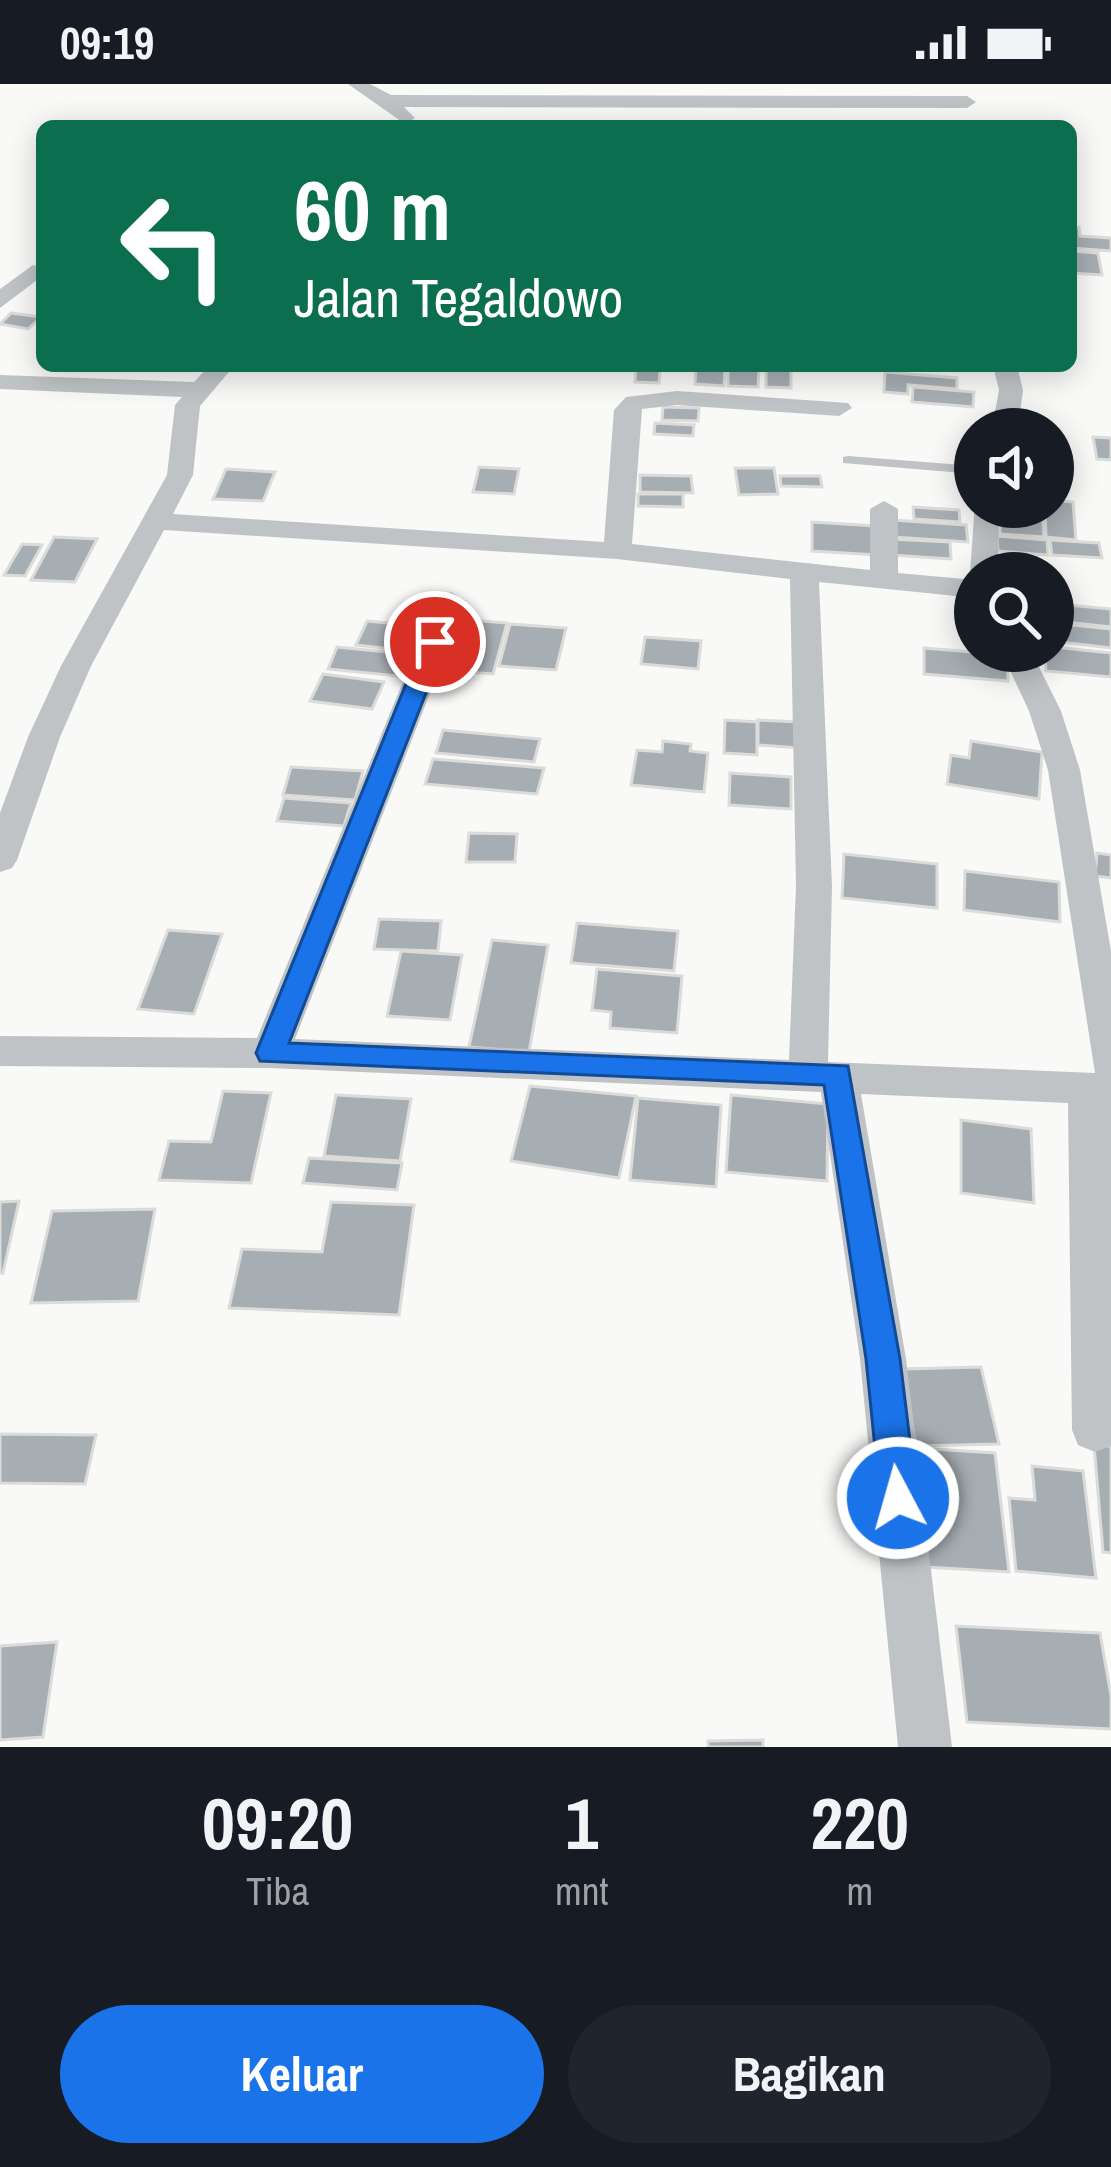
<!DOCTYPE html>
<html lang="id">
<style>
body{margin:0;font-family:"Archivo Narrow",sans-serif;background:#20242c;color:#f1f3f6;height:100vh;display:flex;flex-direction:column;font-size:45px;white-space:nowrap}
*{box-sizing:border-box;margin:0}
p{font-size:39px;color:#9ea1a6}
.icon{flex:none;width:66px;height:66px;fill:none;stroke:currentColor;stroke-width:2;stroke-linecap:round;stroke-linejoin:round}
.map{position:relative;height:1663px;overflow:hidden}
.drawer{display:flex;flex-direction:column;background:#171b24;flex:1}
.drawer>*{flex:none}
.hud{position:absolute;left:36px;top:36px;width:1041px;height:252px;border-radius:18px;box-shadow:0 6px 30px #0003;background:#0b6e4f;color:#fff;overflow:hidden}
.controls{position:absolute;left:954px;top:324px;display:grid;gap:24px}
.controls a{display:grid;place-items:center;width:120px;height:120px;border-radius:50%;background:#171b24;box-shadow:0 6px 30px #0003;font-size:60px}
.pin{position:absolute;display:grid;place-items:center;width:102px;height:102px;color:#fff;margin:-51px;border:6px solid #fff;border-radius:50%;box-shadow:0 3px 12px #0007}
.me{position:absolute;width:132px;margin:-66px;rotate:354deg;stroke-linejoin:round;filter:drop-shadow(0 0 9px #0008)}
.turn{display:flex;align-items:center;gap:42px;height:252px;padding:0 60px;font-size:54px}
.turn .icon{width:156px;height:156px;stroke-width:2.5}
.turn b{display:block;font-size:84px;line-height:102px}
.eta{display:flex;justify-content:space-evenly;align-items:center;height:204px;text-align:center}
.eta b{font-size:72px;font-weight:800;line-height:84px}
.primary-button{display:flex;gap:24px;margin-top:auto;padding:24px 60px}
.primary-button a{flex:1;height:138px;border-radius:72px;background:#1a73e8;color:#fff;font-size:48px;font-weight:800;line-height:138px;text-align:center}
.primary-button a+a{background:#20242c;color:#f1f3f6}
.status{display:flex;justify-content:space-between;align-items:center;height:84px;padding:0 60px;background:#171b24;direction:ltr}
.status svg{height:33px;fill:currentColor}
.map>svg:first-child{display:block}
.building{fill:#a7aeb3;stroke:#dbdbd9;stroke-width:3}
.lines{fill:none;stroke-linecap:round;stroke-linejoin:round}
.lane{fill:#bfc3c6;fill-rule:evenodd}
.street{fill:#bfc3c6;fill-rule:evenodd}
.route{fill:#1a73e8;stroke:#114b97;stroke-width:3}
</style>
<div class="status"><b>09:19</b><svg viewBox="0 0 49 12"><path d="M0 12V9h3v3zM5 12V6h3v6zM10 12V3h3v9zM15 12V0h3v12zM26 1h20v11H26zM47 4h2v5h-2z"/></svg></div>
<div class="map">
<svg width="1111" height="1663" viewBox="0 0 1111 1663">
<rect width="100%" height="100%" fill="#f9f9f7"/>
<g class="building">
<polygon points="1071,143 1079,143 1080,152 1111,154 1111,167 1071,164"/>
<polygon points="1071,167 1098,169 1102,191 1071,189"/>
<polygon points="11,229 41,233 28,245 0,240"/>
<polygon points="696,282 725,282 724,302 695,300"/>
<polygon points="728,282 759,282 758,303 728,302"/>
<polygon points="766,283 791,284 791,304 766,303"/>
<polygon points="636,285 660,286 659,299 635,298"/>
<polygon points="885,288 957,294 957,305 908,301 908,310 884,308"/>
<polygon points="913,303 974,308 973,323 912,318"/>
<polygon points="663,323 699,324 698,337 662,336"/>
<polygon points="655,339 694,341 693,352 654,350"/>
<polygon points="1093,353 1111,354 1111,376 1097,375"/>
<polygon points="479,383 519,385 514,410 473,408"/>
<polygon points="735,384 774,384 778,410 739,411"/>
<polygon points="226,385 275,388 263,417 213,415"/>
<polygon points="640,391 691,392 693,409 640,408"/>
<polygon points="780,392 820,392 822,403 781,402"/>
<polygon points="638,410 683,410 683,423 638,422"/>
<polygon points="1053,416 1073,418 1076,456 1046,453 1045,423 1053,423"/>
<polygon points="913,423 959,426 960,438 914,435"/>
<polygon points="1000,423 1042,423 1044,453 1000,450"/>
<polygon points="892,436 966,441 968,458 893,453"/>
<polygon points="812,438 876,442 877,471 812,467"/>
<polygon points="997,452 1047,456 1048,471 998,467"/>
<polygon points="54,453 97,455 75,498 31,496"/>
<polygon points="890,455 950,458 951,475 890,471"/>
<polygon points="1050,456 1099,459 1102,474 1052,471"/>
<polygon points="22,460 42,461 25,492 4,491"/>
<polygon points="1056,520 1111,525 1111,543 1056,537"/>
<polygon points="457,535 507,539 493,590 441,586"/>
<polygon points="367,537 419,542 409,567 356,561"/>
<polygon points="1053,539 1111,545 1111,564 1053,557"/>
<polygon points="510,540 566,544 556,586 499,582"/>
<polygon points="645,553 701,557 698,585 641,580"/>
<polygon points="337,563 407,570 398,592 328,585"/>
<polygon points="1053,563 1111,569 1111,593 1046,587 1045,567"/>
<polygon points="924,564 1007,571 1008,597 924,590"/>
<polygon points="323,590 384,598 372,625 310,617"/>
<polygon points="725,636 757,638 757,671 724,669"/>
<polygon points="758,636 800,638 800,664 758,661"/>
<polygon points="443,646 540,655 534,678 436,669"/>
<polygon points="663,657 691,660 690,667 708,669 704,708 631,701 637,666 662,668"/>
<polygon points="971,657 1042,668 1039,715 947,700 951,671 969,674"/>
<polygon points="433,675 544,684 537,710 425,700"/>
<polygon points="291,683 363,687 355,716 283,711"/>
<polygon points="730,689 791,693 791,725 729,721"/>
<polygon points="284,714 351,719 344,742 277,737"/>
<polygon points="469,749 517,750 515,778 466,778"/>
<polygon points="1097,769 1111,771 1111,794 1095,792"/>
<polygon points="844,770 937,780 937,824 842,814"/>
<polygon points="965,787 1059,798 1060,838 964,826"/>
<polygon points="379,835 441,837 438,867 374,865"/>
<polygon points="577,839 678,847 674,887 571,879"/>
<polygon points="168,846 222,850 194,930 138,925"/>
<polygon points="492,856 548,861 529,968 469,963"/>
<polygon points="401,867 462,871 450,936 387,932"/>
<polygon points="597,885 682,892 677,949 610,944 611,928 592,926"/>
<polygon points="530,1002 636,1012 619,1094 511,1077"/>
<polygon points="223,1007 271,1009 251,1099 159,1096 169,1057 211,1058"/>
<polygon points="336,1011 411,1015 400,1077 324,1072"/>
<polygon points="731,1011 828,1020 827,1097 726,1088"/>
<polygon points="638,1014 721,1021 716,1103 630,1096"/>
<polygon points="961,1036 1031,1045 1034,1119 961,1109"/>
<polygon points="309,1074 402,1079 397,1106 303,1099"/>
<polygon points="19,1117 3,1189 0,1189 0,1118"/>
<polygon points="331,1118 414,1121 399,1231 229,1224 242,1165 322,1168"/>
<polygon points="155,1125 138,1217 31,1219 52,1127"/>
<polygon points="981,1283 999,1360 916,1362 902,1285"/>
<polygon points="0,1350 96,1351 85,1400 0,1399"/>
<polygon points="1094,1361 1111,1362 1111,1469 1103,1468"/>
<polygon points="901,1363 995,1369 1009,1488 910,1482"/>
<polygon points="1032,1382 1083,1387 1096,1494 1016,1487 1009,1414 1035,1416"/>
<polygon points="956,1542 1100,1549 1111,1612 1111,1645 967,1638"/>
<polygon points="57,1558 43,1653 0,1656 0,1562"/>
<polygon points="763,1656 763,1663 708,1663 708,1657"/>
</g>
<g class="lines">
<polygon class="lane" points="848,372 975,382 975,390 843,379 843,373"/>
<g class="street">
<polygon points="348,0 370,0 391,11 967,12 976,18 967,24 404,23 415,34 405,40"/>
<polygon points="33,181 41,183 41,193 0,224 0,205"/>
<polygon points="209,282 234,282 200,322 193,391 173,430 604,458 614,326 626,313 677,307 848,319 852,324 839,332 677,321 642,325 632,460 870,486 870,425 884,417 898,425 898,489 975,496 975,514 819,498 832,802 828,978 1095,989 1048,686 1029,627 1001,567 1031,567 1061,627 1080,686 1111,867 1111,1362 1095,1368 1078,1361 1072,1346 1068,1019 861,1010 906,1275 952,1663 898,1663 860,1275 821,1008 270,984 0,982 0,952 257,954 436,517 451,508 466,517 295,955 789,976 796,802 790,495 617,475 164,446 91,582 60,653 17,776 12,784 0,788 0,729 28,653 61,582 167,391 175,321 182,313 0,305 0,291 194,298"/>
<polygon points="993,282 1017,282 1023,306 1018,345 992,345 999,306"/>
<polygon points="975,418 975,423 999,423 998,489 975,489 975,495 970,489"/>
</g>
</g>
<polygon class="route" points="435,551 446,558 289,959 848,982 900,1275 917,1414 911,1427 898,1432 885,1427 880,1414 866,1275 824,1001 260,977 256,969 423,558"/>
</svg>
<div class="controls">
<a><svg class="icon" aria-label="sound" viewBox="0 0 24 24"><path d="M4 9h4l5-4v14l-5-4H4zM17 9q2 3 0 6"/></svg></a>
<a><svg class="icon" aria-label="search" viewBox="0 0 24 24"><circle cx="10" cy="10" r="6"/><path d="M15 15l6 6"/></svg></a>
</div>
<div class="pin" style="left:435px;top:558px;background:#d93025"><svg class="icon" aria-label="arrive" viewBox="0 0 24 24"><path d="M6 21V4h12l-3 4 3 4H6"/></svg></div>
<svg class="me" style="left:898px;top:1414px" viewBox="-20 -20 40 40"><circle r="17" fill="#1a73e8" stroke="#fff" stroke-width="3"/><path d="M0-11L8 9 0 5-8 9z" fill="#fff"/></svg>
<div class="hud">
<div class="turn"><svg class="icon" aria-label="left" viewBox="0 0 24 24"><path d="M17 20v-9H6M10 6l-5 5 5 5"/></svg><div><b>60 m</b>Jalan Tegaldowo</div></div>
</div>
</div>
<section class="drawer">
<div class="eta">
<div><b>09:20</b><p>Tiba</p></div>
<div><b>1</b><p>mnt</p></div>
<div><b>220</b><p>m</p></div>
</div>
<div class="primary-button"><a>Keluar</a><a>Bagikan</a></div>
</section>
